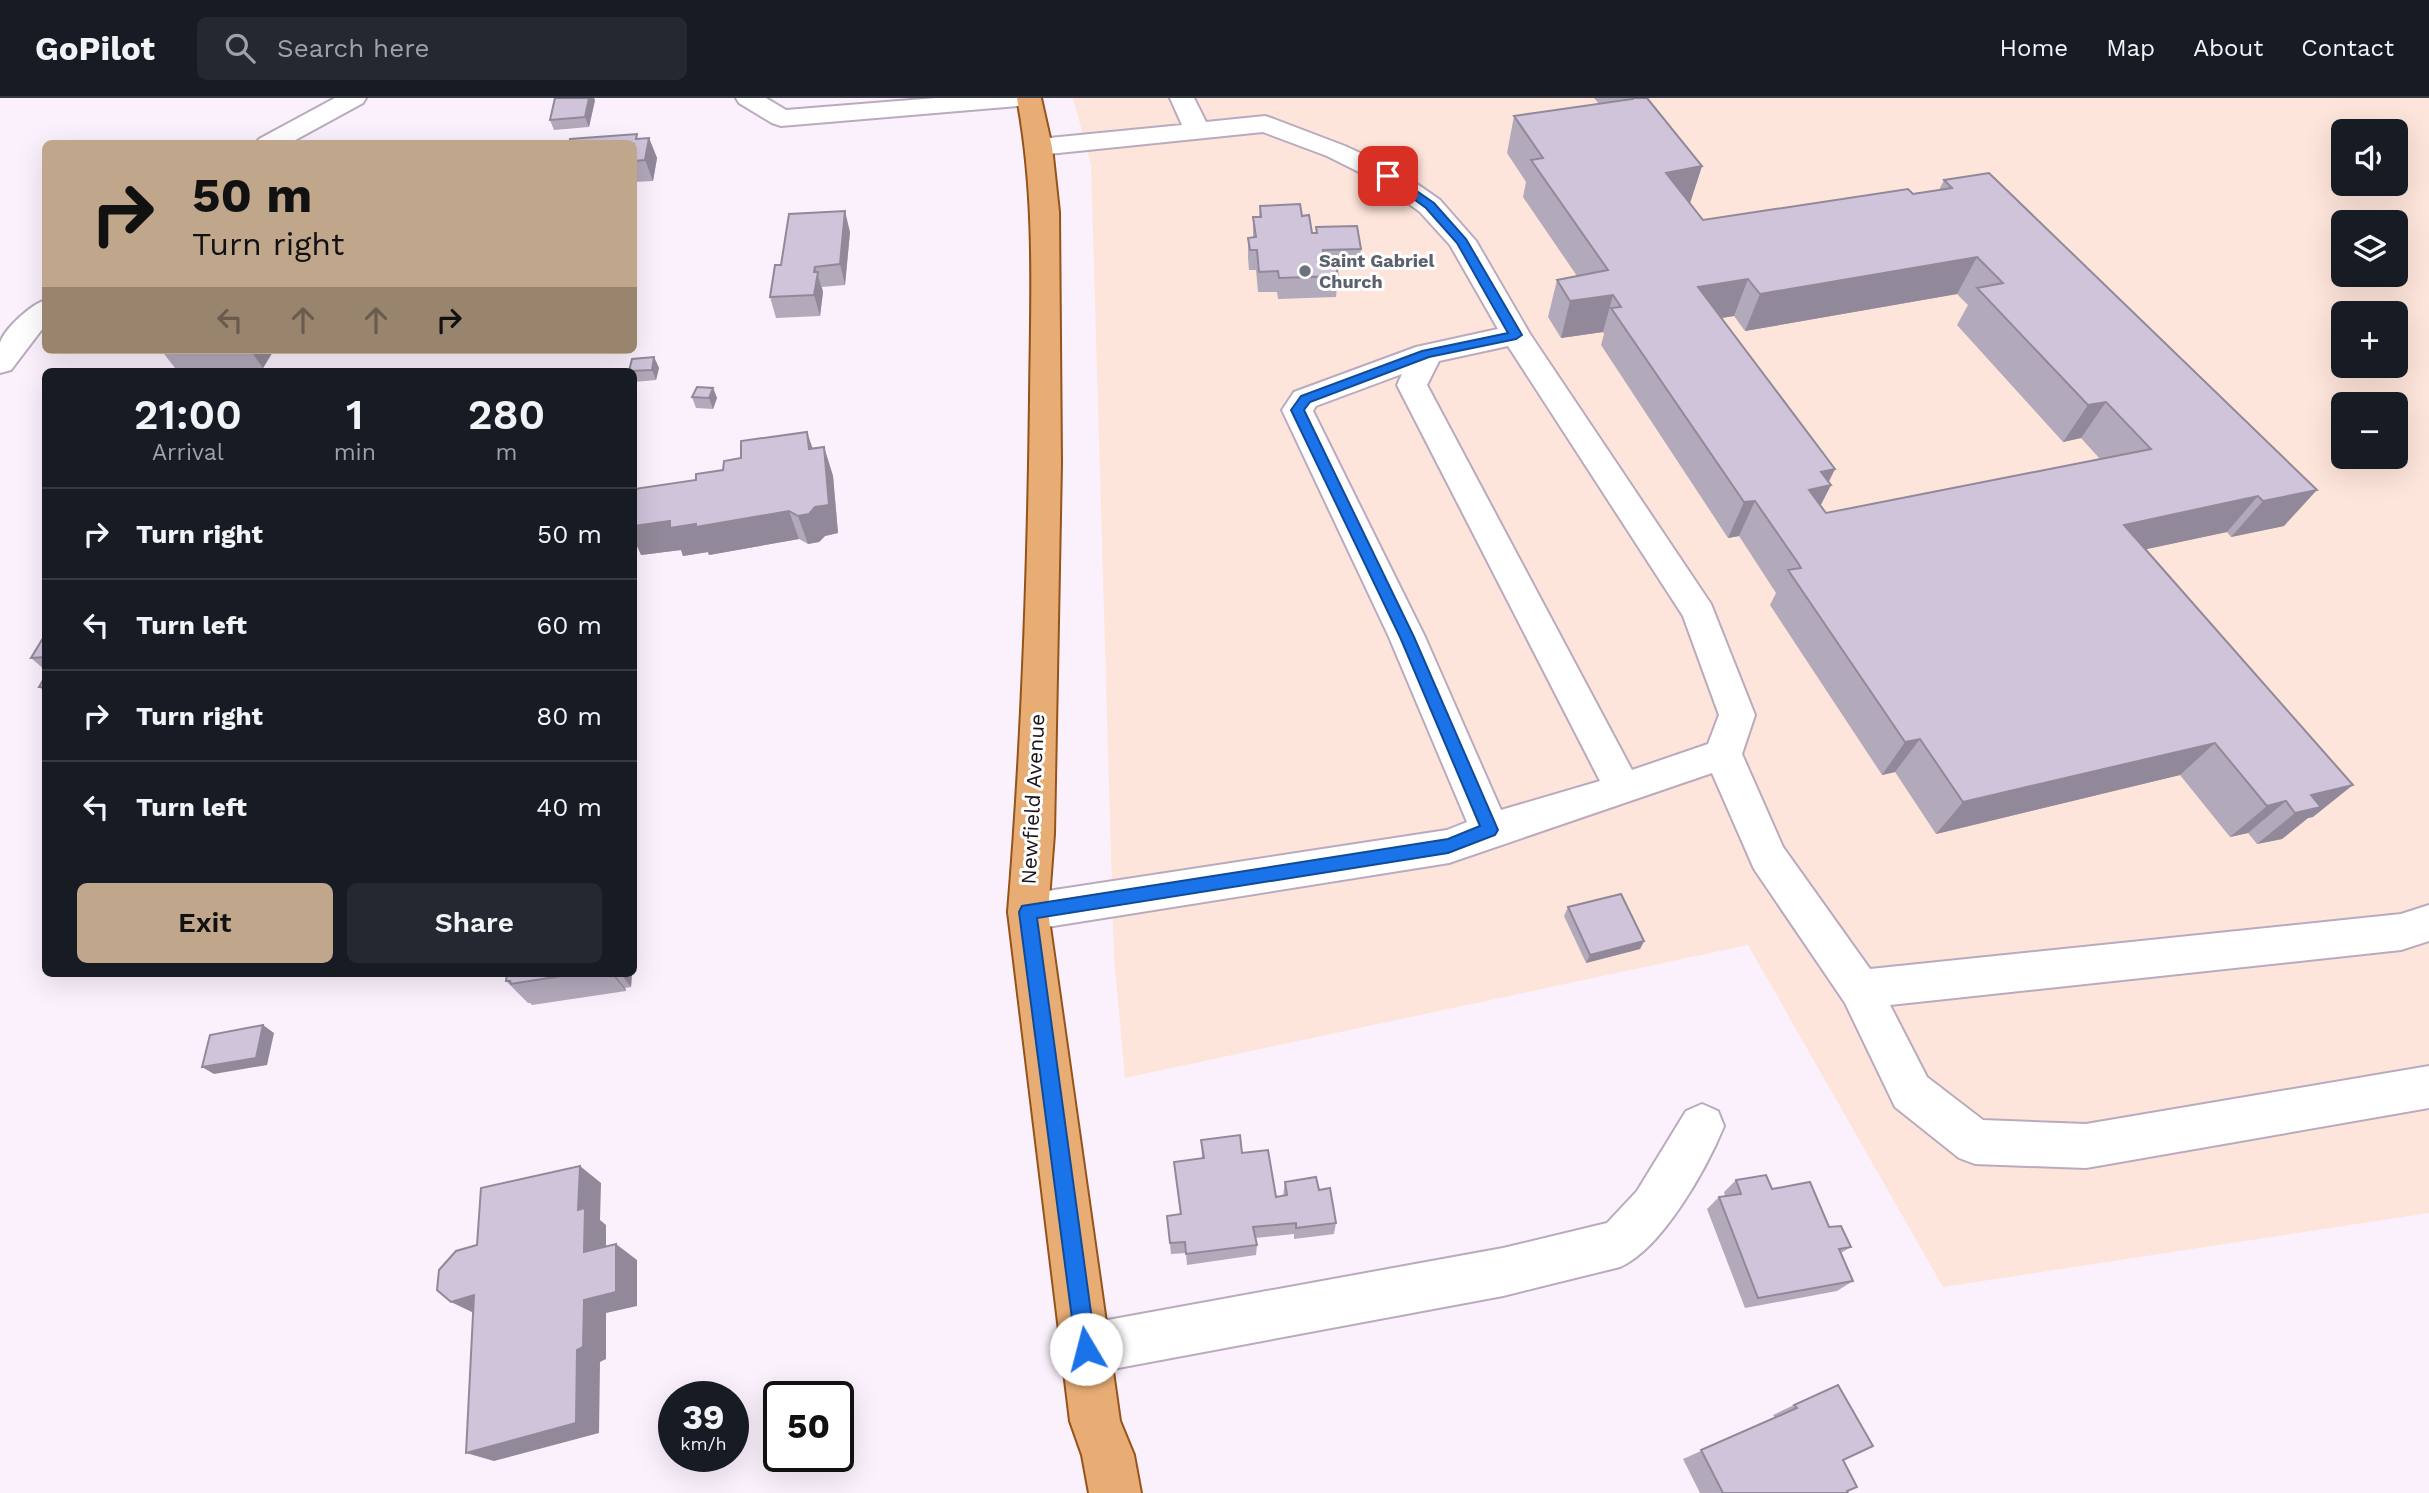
<!DOCTYPE html>
<meta charset="utf-8">
<style>
body{margin:0;font-family:"Work Sans",sans-serif;background:#242831;color:#f1f3f6;height:100vh;display:flex;flex-direction:column;font-size:26px;white-space:nowrap}
*{box-sizing:border-box;margin:0}
p{font-size:23px;color:#9ea1a6}
.icon{flex:none;width:38px;height:38px;fill:none;stroke:currentColor;stroke-width:2;stroke-linecap:round;stroke-linejoin:round}
.map{position:relative;flex:1;overflow:hidden}
.panel{position:absolute;left:42px;top:270px;width:595px;height:609px;display:flex;flex-direction:column;background:#171b24;border-radius:10px;box-shadow:0 7px 28px #0002}
.panel>*{flex:none}
.top-card{position:absolute;left:42px;top:42px;width:595px;height:214px;border-radius:10px;box-shadow:0 7px 28px #0002;background:#c0a68a;color:#111;overflow:hidden}
.tools{position:absolute;left:2331px;top:21px;display:grid;gap:14px}
.tools a{display:grid;place-items:center;width:77px;height:77px;border-radius:10px;background:#171b24;box-shadow:0 7px 28px #0002;font-size:35px}
.speed{position:absolute;left:658px;top:1283px;display:flex;gap:14px;font-size:35px;font-weight:700;text-align:center}
.speed>*{display:grid;place-content:center;width:91px;height:91px;border-radius:50%;background:#171b24;box-shadow:0 7px 28px #0002;line-height:1}
.speed small{font-size:18px;font-weight:400}
.speed .limit{border:4px solid #111;border-radius:10px;background:#fff;color:#111}
.pin{position:absolute;display:grid;place-items:center;width:60px;height:60px;color:#fff;margin:-30px;border-radius:14px;box-shadow:0 4px 10px #0006}
.me{position:absolute;width:77px;margin:-38px;rotate:352deg;stroke-linejoin:round;filter:drop-shadow(0 0 5px #0008)}
.turn{display:flex;align-items:center;gap:24px;height:147px;padding:0 35px;font-size:32px}
.turn .icon{width:91px;height:91px;stroke-width:2.5}
.turn b{display:block;font-size:49px;line-height:60px}
.lanes{display:flex;align-items:center;height:66px;padding:0 35px;background:#0003;justify-content:center;gap:35px;direction:ltr}
.lanes .off{opacity:.35}
.eta{display:flex;justify-content:space-evenly;align-items:center;height:119px;text-align:center}
.eta b{font-size:42px;font-weight:600;line-height:49px}
.action{display:flex;gap:14px;margin-top:auto;padding:14px 35px}
.action a{flex:1;height:80px;border-radius:10px;background:#c0a68a;color:#111;font-size:28px;font-weight:600;line-height:80px;text-align:center}
.action a+a{background:#242831;color:#f1f3f6}
ul{padding:0;list-style:none}
li{display:flex;align-items:center;gap:21px;height:91px;padding:0 35px;border-top:2px solid #363941}
li div{flex:1}
li b{display:block;font-size:26px}
li em{font-style:normal}
header{display:flex;align-items:center;gap:42px;box-sizing:border-box;height:98px;padding:0 35px;background:#171b24;border-bottom:2px solid #363941}
header strong{font-size:33px}
nav{display:flex;gap:38px;margin-inline-start:auto;font-size:24px}
.search{width:490px;height:63px;background:#242831;display:flex;align-items:center;gap:18px;box-sizing:border-box;padding:0 24px;border-radius:10px;color:#9ea1a6;font-size:26px}
.map>svg:first-child{display:block}
.education{fill:#fee5db;fill-rule:evenodd}
.lines{fill:none;stroke-linecap:round;stroke-linejoin:round}
.minor-casing{stroke:#baaabe;stroke-width:4}
.major-casing{stroke:#955319;stroke-width:4}
.minor{fill:#fff;fill-rule:evenodd}
.major{fill:#e8ad75;fill-rule:evenodd}
.wall{fill:#b2a9bb;fill-rule:evenodd}
.shaded-wall{fill:#918999}
.building{fill:#cfc4da;stroke:#918999;stroke-width:2;fill-rule:evenodd}
.route{fill:#1a73e8;stroke:#114b97;stroke-width:2}
.worship-dot{fill:#6b7280;stroke:#fff;stroke-width:2.5}
.labels{text-anchor:middle;stroke-width:6;stroke-linejoin:round;paint-order:stroke}
.far-worship-label{font-size:18px;font-weight:bold;fill:#5b616d;stroke:#fff;text-anchor:start}
.street-label{font-size:21px;fill:#181219;stroke:#fff}
</style>
<header>
<strong>GoPilot</strong>
<div class="search"><svg class="icon" aria-label="search" viewBox="0 0 24 24"><circle cx="10" cy="10" r="6"/><path d="M15 15l6 6"/></svg>Search here</div>
<nav><a>Home</a><a>Map</a><a>About</a><a>Contact</a></nav>
</header>
<div class="map">
<svg width="2429" height="1395" viewBox="0 0 2429 1395">
<rect width="100%" height="100%" fill="#fbf1fd"/>
<path class="education" d="M1073,0h1356v1115l-486,74 -195,-342 -623,133 -11,-119 -23,-794zM2343,33h53v53h-53zM2343,124h53v53h-53zM2343,215h53v53h-53zM2343,306h53v53h-53z"/>
<g class="lines">
<g class="minor-casing">
<g id="minor">
<polygon points="335,0 366,0 363,5 288,46 255,46 259,41"/>
<polygon points="736,0 766,0 786,12 936,0 1041,0 1038,5 1029,7 781,28 772,25 739,5"/>
<path d="M1170,0h24l12,24 59,-6 9,3 71,27 52,24 43,30 36,41 54,93 181,270 44,111 -13,39 41,93 87,122 531,-55 28,-9v36l-28,9 -511,55 37,72 56,43 103,4 343,-58v42l-343,60 -111,-4 -16,-6 -64,-51 -50,-104 -91,-134 -42,-96 -263,90 -421,67 -14,-5 -6,-13 6,-13 14,-5 419,-64 20,-8 -78,-185 -107,-227 12,-18 122,-45 82,-18 -48,-84 -30,-33 -41,-30 -52,-26 -64,-24 -224,23 -9,-3 -4,-5 4,-5 9,-3 143,-14zM1508,248l175,270 36,99 -11,29 -76,26 -205,-385 12,-24zM1402,276l-5,11 203,396 -99,29 -76,-173 -112,-226 3,-5z"/>
<path d="M46,202v24l-35,46 -11,3c0,-9 0,-22 0,-30 4,-14 31,-39 46,-43z"/>
<path d="M1702,1006l16,7 6,15c-17,42 -62,123 -104,141l-117,29 -417,78 -17,-8 -8,-17 8,-17 17,-8 417,-76 104,-25 30,-32 49,-80z"/>
</g>
</g>
<g class="major-casing">
<path id="major" d="M1017,0h24l11,49 7,65 2,251 -7,371 -6,78 72,509 14,34 7,38h-52l-7,-38 -12,-34 -62,-509c14,-169 20,-344 22,-513 1,-101 6,-201 -13,-301z"/>
</g>
<use href="#minor" class="minor"/>
<use href="#major" class="major"/>
</g>
<g class="wall">
<path d="M1594,0h53l55,68 -12,37 13,17 236,-30 5,-10 45,-7 295,353 -53,11 -4,-5 -82,17 168,268 -5,1 -26,21 -25,5 -9,-11 -18,4 -50,-62 -244,59 -41,-62 -13,3 -112,-170 6,-12 -37,-57 -11,2 -127,-193 3,-11 -1,-2 -42,6 -13,-21 9,-37 20,-4 -54,-79 3,-15 -19,-29 7,-37 85,-12zM1957,196l11,11 -11,20 106,117 18,-4 19,21 -274,54 -5,-8 10,-20 -2,-3 6,-13 -114,-151 13,-2 11,15z"/>
<polygon points="595,2 589,29 554,32 550,22"/>
<polygon points="649,40 657,60 653,83 634,84 634,46 639,41"/>
<polygon points="1260,108 1302,118 1312,135 1316,135 1316,129 1361,151 1359,172 1337,172 1338,178 1336,199 1278,201 1277,194 1258,194 1256,172 1249,172 1248,160 1248,140 1253,139 1253,119 1259,119"/>
<polygon points="850,134 845,187 822,189 823,194 820,218 776,220 770,199 781,167"/>
<polygon points="161,252 274,252 263,270 175,270"/>
<polygon points="654,259 659,270 656,282 634,284 634,273"/>
<polygon points="713,290 717,300 713,311 696,310 692,299"/>
<polygon points="824,349 833,378 838,435 825,438 819,444 808,446 799,441 709,457 708,454 683,458 681,452 641,457 696,382 723,372 812,350"/>
<polygon points="46,535 46,573 31,560"/>
<polygon points="46,577 46,595 39,589"/>
<polygon points="1568,809 1644,843 1640,851 1586,865 1564,818"/>
<polygon points="507,875 632,875 631,889 625,890 626,893 532,907 530,905 528,905 506,883"/>
<polygon points="1201,1042 1242,1055 1276,1099 1283,1098 1285,1084 1319,1092 1336,1125 1334,1136 1294,1141 1294,1136 1255,1140 1257,1147 1256,1157 1187,1167 1186,1155 1171,1156 1167,1118 1180,1116 1174,1064 1202,1060"/>
<polygon points="1736,1082 1772,1091 1829,1129 1851,1149 1841,1155 1853,1183 1837,1193 1745,1210 1707,1111 1719,1099 1725,1098 1724,1094"/>
<polygon points="1794,1307 1843,1362 1848,1395 1700,1395 1683,1361 1775,1320 1773,1317"/>
</g>
<g class="shaded-wall">
<polygon points="589,0 594,0 595,2 589,29 585,19"/>
<polygon points="649,40 657,60 653,83 645,62"/>
<polygon points="1702,68 1690,105 1666,75"/>
<polygon points="845,113 850,134 845,187 840,166"/>
<polygon points="1977,159 1957,196 1745,233 1760,196"/>
<polygon points="815,169 823,194 820,218 814,197"/>
<polygon points="1748,181 1734,218 1685,226 1698,189"/>
<polygon points="1613,197 1603,234 1561,240 1570,203"/>
<polygon points="250,252 274,252 263,270"/>
<polygon points="654,259 659,270 656,282 652,272"/>
<polygon points="713,290 717,300 713,311 709,300"/>
<polygon points="2106,304 2081,340 2063,344 2088,307"/>
<polygon points="807,334 817,363 809,351"/>
<polygon points="824,349 833,378 838,435 825,438 819,444 808,446 798,418"/>
<polygon points="1835,371 1826,388 1831,387 1812,423 1809,392 1821,374"/>
<polygon points="2317,392 2284,428 2231,439 2263,403"/>
<polygon points="2258,398 2227,434 2096,462 2124,427"/>
<polygon points="1755,403 1739,438 1728,440 1744,404"/>
<polygon points="789,413 799,441 709,457 708,454 683,458 681,452 641,457 634,442 634,428 670,423"/>
<polygon points="1920,641 1895,674 1882,677 1905,644"/>
<polygon points="2215,645 2180,677 1936,736 1963,704"/>
<polygon points="2353,687 2313,719 2308,720 2282,741 2257,746 2295,715 2311,697"/>
<polygon points="2286,703 2248,735 2230,739 2267,708"/>
<polygon points="634,738 637,744 636,775 634,775"/>
<polygon points="634,825 636,828 634,855"/>
<polygon points="1644,843 1640,851 1586,865 1590,857"/>
<polygon points="611,875 613,875 625,890 626,893"/>
<polygon points="620,875 632,875 631,889"/>
<polygon points="263,927 274,935 267,967 214,976 202,969"/>
<polygon points="580,1068 601,1085 600,1122 606,1127 606,1169 584,1154 578,1112"/>
<polygon points="616,1146 637,1162 637,1208 606,1215 606,1261 600,1264 599,1335 494,1363 466,1355 577,1252 584,1202"/>
<polygon points="474,1197 478,1217 451,1204"/>
</g>
<g class="building">
<polygon points="555,0 589,0 585,19 550,22"/>
<path d="M1633,0h14l55,68 -36,7 37,47 205,-31 5,5 39,-6 -8,-8 45,-7 328,317 -54,11 -5,-5 -134,29 229,260 -42,10 10,12 -26,6 -9,-12 -19,5 -52,-63 -252,59 -43,-63 -15,3 -117,-172 13,-2 -3,-5 -43,-62 -11,1 -133,-194 10,-1 -8,-12 -43,6 -13,-21 51,-10 -77,-110 12,-2 -29,-42 119,-17zM1977,159l26,26 -26,5 111,117 18,-3 45,47 -325,64 -17,-23 22,-5 -10,-13 14,-3 -137,-182 50,-8 12,15z"/>
<polygon points="637,36 636,41 649,40 645,62 634,63 634,46 569,46 570,41"/>
<polygon points="1300,106 1302,118 1309,117 1312,135 1317,135 1316,129 1357,128 1361,151 1323,152 1324,161 1335,160 1338,178 1279,180 1278,173 1259,174 1257,152 1250,152 1248,140 1256,139 1253,119 1261,119 1260,108"/>
<polygon points="845,113 840,166 815,169 814,174 818,174 814,197 770,199 775,167 781,167 789,116"/>
<polygon points="654,259 652,272 629,273 632,261"/>
<polygon points="697,289 713,290 709,300 692,299"/>
<polygon points="807,334 809,351 824,349 829,407 815,409 809,416 798,418 789,413 696,429 696,426 670,430 670,423 634,428 634,391 696,382 696,376 723,372 724,363 741,360 741,343"/>
<polygon points="46,535 46,559 31,560"/>
<polygon points="46,577 46,589 39,589"/>
<polygon points="1621,796 1644,843 1590,857 1568,809"/>
<polygon points="507,875 580,875 511,886 510,883 506,883"/>
<polygon points="263,927 256,960 202,969 210,937"/>
<polygon points="1240,1037 1242,1055 1268,1052 1276,1099 1287,1097 1285,1084 1316,1079 1319,1092 1330,1090 1336,1125 1296,1130 1296,1125 1253,1129 1257,1147 1186,1156 1185,1144 1170,1145 1167,1118 1181,1116 1174,1064 1204,1060 1201,1042"/>
<polygon points="580,1068 578,1112 585,1110 584,1154 616,1146 616,1194 584,1202 583,1249 577,1252 576,1325 466,1355 474,1197 451,1204 437,1192 439,1172 456,1153 477,1147 481,1090"/>
<polygon points="1766,1077 1772,1091 1810,1084 1829,1129 1841,1128 1851,1149 1839,1151 1853,1183 1758,1200 1719,1099 1741,1096 1736,1082"/>
<polygon points="1838,1287 1873,1348 1843,1362 1857,1389 1847,1393 1848,1395 1723,1395 1701,1352 1797,1310 1794,1307"/>
</g>
<polygon class="route" points="1385,76 1392,76 1434,105 1466,141 1522,237 1516,241 1429,259 1310,304 1304,312 1414,539 1498,732 1495,737 1448,755 1037,820 1096,1251 1093,1258 1086,1261 1079,1258 1076,1251 1019,814 1022,808 1448,741 1480,728 1400,539 1291,312 1301,298 1422,253 1508,235 1457,145 1426,110 1385,80"/>
<circle class="worship-dot" cx="1305" cy="173" r="7"/>
<g class="labels">
<g class="far-worship-label">
<text x="1319" y="169">Saint Gabriel<tspan x="1319" dy="21">Church</tspan></text>
</g>
<g class="street-label">
<text transform="translate(1033 701) rotate(-87)" y="7">Newfield Avenue</text>
</g>
</g>
</svg>
<div class="tools">
<a><svg class="icon" aria-label="sound" viewBox="0 0 24 24"><path d="M4 9h4l5-4v14l-5-4H4zM17 9q2 3 0 6"/></svg></a>
<a><svg class="icon" aria-label="layers" viewBox="0 0 24 24"><path d="M12 4l9 5-9 5-9-5zM3 14l9 5 9-5"/></svg></a>
<a>+</a>
<a>−</a>
</div>
<div class="speed"><div>39<small>km/h</small></div><div class="limit">50</div></div>
<div class="pin" style="left:1388px;top:78px;background:#d93025"><svg class="icon" aria-label="arrive" viewBox="0 0 24 24"><path d="M6 21V4h12l-3 4 3 4H6"/></svg></div>
<svg class="me" style="left:1086px;top:1251px" viewBox="-20 -20 40 40"><circle r="19" fill="#fff"/><path d="M0-13L10 11 0 6-10 11z" fill="#1a73e8"/></svg>
<div class="top-card">
<div class="turn"><svg class="icon" aria-label="right" viewBox="0 0 24 24"><path d="M7 20v-9h11M14 6l5 5-5 5"/></svg><div><b>50 m</b>Turn right</div></div>
<div class="lanes"><svg class="icon off" aria-label="left" viewBox="0 0 24 24"><path d="M17 20v-9H6M10 6l-5 5 5 5"/></svg><svg class="icon off" aria-label="ahead" viewBox="0 0 24 24"><path d="M12 20V5M6 11l6-6 6 6"/></svg><svg class="icon off" aria-label="ahead" viewBox="0 0 24 24"><path d="M12 20V5M6 11l6-6 6 6"/></svg><svg class="icon" aria-label="right" viewBox="0 0 24 24"><path d="M7 20v-9h11M14 6l5 5-5 5"/></svg></div>
</div>
<section class="panel">
<div class="eta">
<div><b>21:00</b><p>Arrival</p></div>
<div><b>1</b><p>min</p></div>
<div><b>280</b><p>m</p></div>
</div>
<ul>
<li><svg class="icon" aria-label="right" viewBox="0 0 24 24"><path d="M7 20v-9h11M14 6l5 5-5 5"/></svg><div><b>Turn right</b></div><em>50 m</em></li>
<li><svg class="icon" aria-label="left" viewBox="0 0 24 24"><path d="M17 20v-9H6M10 6l-5 5 5 5"/></svg><div><b>Turn left</b></div><em>60 m</em></li>
<li><svg class="icon" aria-label="right" viewBox="0 0 24 24"><path d="M7 20v-9h11M14 6l5 5-5 5"/></svg><div><b>Turn right</b></div><em>80 m</em></li>
<li><svg class="icon" aria-label="left" viewBox="0 0 24 24"><path d="M17 20v-9H6M10 6l-5 5 5 5"/></svg><div><b>Turn left</b></div><em>40 m</em></li>
</ul>
<div class="action"><a>Exit</a><a>Share</a></div>
</section>
</div>
